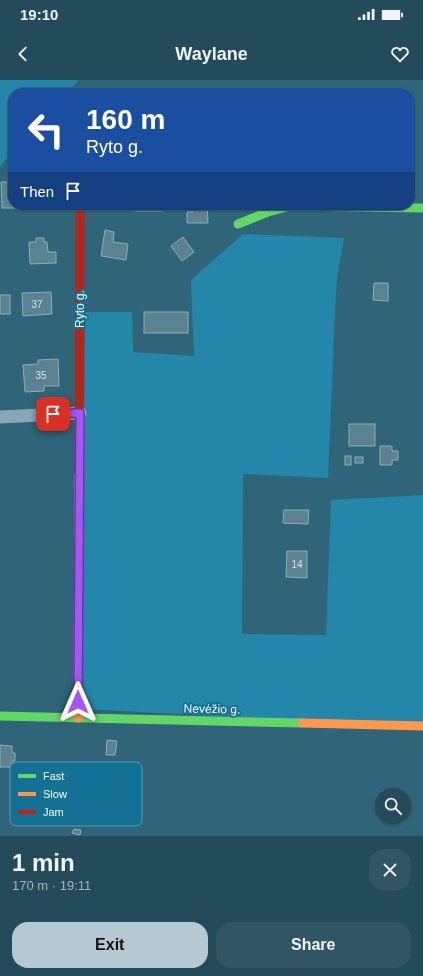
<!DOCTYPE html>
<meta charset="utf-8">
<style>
body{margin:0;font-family:Helvetica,sans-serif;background:#305563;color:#f1f3f6;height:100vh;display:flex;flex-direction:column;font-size:15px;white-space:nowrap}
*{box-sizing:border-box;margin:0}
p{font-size:13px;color:#a3b3bb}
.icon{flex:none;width:22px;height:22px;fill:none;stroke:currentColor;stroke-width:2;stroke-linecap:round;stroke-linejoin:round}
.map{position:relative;height:756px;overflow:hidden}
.drawer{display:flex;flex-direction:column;background:#244b5a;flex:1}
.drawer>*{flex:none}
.guide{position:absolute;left:8px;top:8px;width:407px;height:122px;border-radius:16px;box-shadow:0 1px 3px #0004,0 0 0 1px #416370;background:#1a4fa0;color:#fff;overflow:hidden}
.fabs{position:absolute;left:375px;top:708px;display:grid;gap:8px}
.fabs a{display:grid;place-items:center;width:36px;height:36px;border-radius:50%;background:#244b5a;box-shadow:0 1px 3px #0004,0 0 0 1px #416370;font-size:20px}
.pin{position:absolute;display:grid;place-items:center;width:34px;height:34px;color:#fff;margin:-17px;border-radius:8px;box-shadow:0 2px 6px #0006}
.me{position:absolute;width:44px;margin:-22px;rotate:0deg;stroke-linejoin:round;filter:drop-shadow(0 0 3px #0008)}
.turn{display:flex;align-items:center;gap:14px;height:84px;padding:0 12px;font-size:18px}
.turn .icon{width:52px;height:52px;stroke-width:2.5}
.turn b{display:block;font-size:28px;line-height:34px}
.then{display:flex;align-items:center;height:38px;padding:0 12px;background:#0003;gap:8px;font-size:15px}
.round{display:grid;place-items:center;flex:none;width:42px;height:42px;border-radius:16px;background:#305563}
.head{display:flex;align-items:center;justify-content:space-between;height:68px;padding:0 12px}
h1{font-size:24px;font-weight:600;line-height:30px}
.action{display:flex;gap:8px;margin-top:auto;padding:8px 12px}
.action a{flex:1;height:46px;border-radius:16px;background:#b7c9d0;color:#111;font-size:16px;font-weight:600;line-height:46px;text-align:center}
.action a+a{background:#305563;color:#f1f3f6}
.status{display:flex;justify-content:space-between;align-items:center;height:28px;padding:0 20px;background:#244b5a;direction:ltr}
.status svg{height:11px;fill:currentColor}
header{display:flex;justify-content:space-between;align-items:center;height:52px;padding:0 12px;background:#244b5a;font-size:18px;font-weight:600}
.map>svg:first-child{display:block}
.green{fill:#2487aa}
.building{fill:#5b8291;stroke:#8eadb8}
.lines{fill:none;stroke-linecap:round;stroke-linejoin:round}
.street{stroke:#86a7b4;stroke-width:13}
.fast{stroke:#63d668;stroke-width:9}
.slow{stroke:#ff974d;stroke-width:9}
.jam{stroke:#b3261e;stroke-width:9}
.route-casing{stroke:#6d37a1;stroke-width:10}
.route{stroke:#a855f7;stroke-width:7}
.labels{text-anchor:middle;stroke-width:4;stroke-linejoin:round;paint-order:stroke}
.number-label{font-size:10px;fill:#d6e0e4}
.street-label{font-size:12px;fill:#fff;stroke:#137195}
.key{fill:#137195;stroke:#5a9cb5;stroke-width:1}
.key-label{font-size:11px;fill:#fff}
</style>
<div class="status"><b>19:10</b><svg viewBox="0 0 49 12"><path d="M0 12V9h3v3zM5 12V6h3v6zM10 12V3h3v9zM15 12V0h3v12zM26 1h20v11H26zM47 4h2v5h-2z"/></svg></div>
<header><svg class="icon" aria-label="back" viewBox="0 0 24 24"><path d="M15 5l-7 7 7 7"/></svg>Waylane<svg class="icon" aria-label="heart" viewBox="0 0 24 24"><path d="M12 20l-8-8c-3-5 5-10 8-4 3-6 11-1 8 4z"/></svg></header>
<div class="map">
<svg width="423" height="756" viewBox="0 0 423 756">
<rect width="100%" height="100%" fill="#306478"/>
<g class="green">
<polygon points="0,0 78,0 68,13 13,13 13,70 0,87"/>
<polygon points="243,154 344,158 337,198 335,232 328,398 243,394 242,554 326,555 331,420 423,415 423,646 82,629 85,232 132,232 133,272 194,276 191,200"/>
</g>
<g class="building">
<rect x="76" y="12" width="39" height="1"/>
<polygon points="1,102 13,102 13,125 51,125 51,128 2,128"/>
<rect x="135" y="125" width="27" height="6"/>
<polygon points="192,125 207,125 208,143 187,143 187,132 193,132"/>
<polygon points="105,150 114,152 113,162 128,164 126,180 101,176"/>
<polygon points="183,157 194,172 182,181 171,166"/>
<polygon points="36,158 44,158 44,162 47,162 48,172 56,172 56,183 30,184 29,162 36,162"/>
<polygon points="374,203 388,203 388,221 373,220"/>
<polygon points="51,212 52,234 23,236 22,213"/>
<rect x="0" y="215" width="10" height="19"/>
<rect x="144" y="232" width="44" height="21"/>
<polygon points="58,279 59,306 44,306 44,311 25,312 23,285 38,284 38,280"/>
<rect x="349" y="344" width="26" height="22"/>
<polygon points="380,366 392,366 392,371 398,371 398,380 392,380 392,385 380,385"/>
<rect x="345" y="376" width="6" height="9"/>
<rect x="355" y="377" width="8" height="6"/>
<polygon points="284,430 309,430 308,444 283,443"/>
<polygon points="287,471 307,471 307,498 286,497"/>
<polygon points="107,660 117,661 115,675 106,675"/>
<polygon points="0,665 12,666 12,673 15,673 15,681 12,681 11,687 0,687"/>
<polygon points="74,749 81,750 80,755 72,753"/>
</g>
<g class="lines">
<polyline class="street" points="0,337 80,333"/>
<g class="fast">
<polyline points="238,144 268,132 290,126 423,128"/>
<polyline points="0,636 302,643"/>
</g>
<g class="slow">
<polyline points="78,638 79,394"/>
<polyline points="302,643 423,646"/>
</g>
<polyline class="jam" points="79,394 80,125"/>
</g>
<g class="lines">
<g class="route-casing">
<polyline id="route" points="53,334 80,333 78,622"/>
</g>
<use href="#route" class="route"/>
</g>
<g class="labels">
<g class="number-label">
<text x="37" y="228">37</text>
<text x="41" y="299">35</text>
<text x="297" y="488">14</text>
</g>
<g class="street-label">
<text transform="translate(80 229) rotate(-90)" y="4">Ryto g.</text>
<text transform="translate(212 629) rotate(1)" y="4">Nevėžio g.</text>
</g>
</g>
<rect x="10" y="682" width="132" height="64" rx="6" class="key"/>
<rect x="18" y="694" width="18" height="4" fill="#63d668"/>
<rect x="18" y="712" width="18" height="4" fill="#ff974d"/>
<rect x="18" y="730" width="18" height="4" fill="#b3261e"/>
<g class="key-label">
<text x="43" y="700">Fast</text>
<text x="43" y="718">Slow</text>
<text x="43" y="736">Jam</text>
</g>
</svg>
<div class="fabs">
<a><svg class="icon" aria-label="search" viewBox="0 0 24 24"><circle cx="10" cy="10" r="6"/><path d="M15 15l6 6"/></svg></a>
</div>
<div class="pin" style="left:53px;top:334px;background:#d93025"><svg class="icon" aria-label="arrive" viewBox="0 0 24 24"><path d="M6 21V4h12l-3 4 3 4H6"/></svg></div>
<svg class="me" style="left:78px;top:622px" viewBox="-20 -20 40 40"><path d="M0-17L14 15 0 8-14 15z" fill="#a855f7" stroke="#fff" stroke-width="4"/></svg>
<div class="guide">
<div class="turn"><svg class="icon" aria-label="left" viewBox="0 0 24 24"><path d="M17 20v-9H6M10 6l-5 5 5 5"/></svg><div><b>160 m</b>Ryto g.</div></div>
<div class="then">Then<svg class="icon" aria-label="arrive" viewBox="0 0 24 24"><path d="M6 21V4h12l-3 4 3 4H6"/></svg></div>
</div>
</div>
<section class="drawer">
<div class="head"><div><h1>1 min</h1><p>170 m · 19:11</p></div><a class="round"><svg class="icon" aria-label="close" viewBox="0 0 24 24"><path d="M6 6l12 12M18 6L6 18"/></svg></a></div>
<div class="action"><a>Exit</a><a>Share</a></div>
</section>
